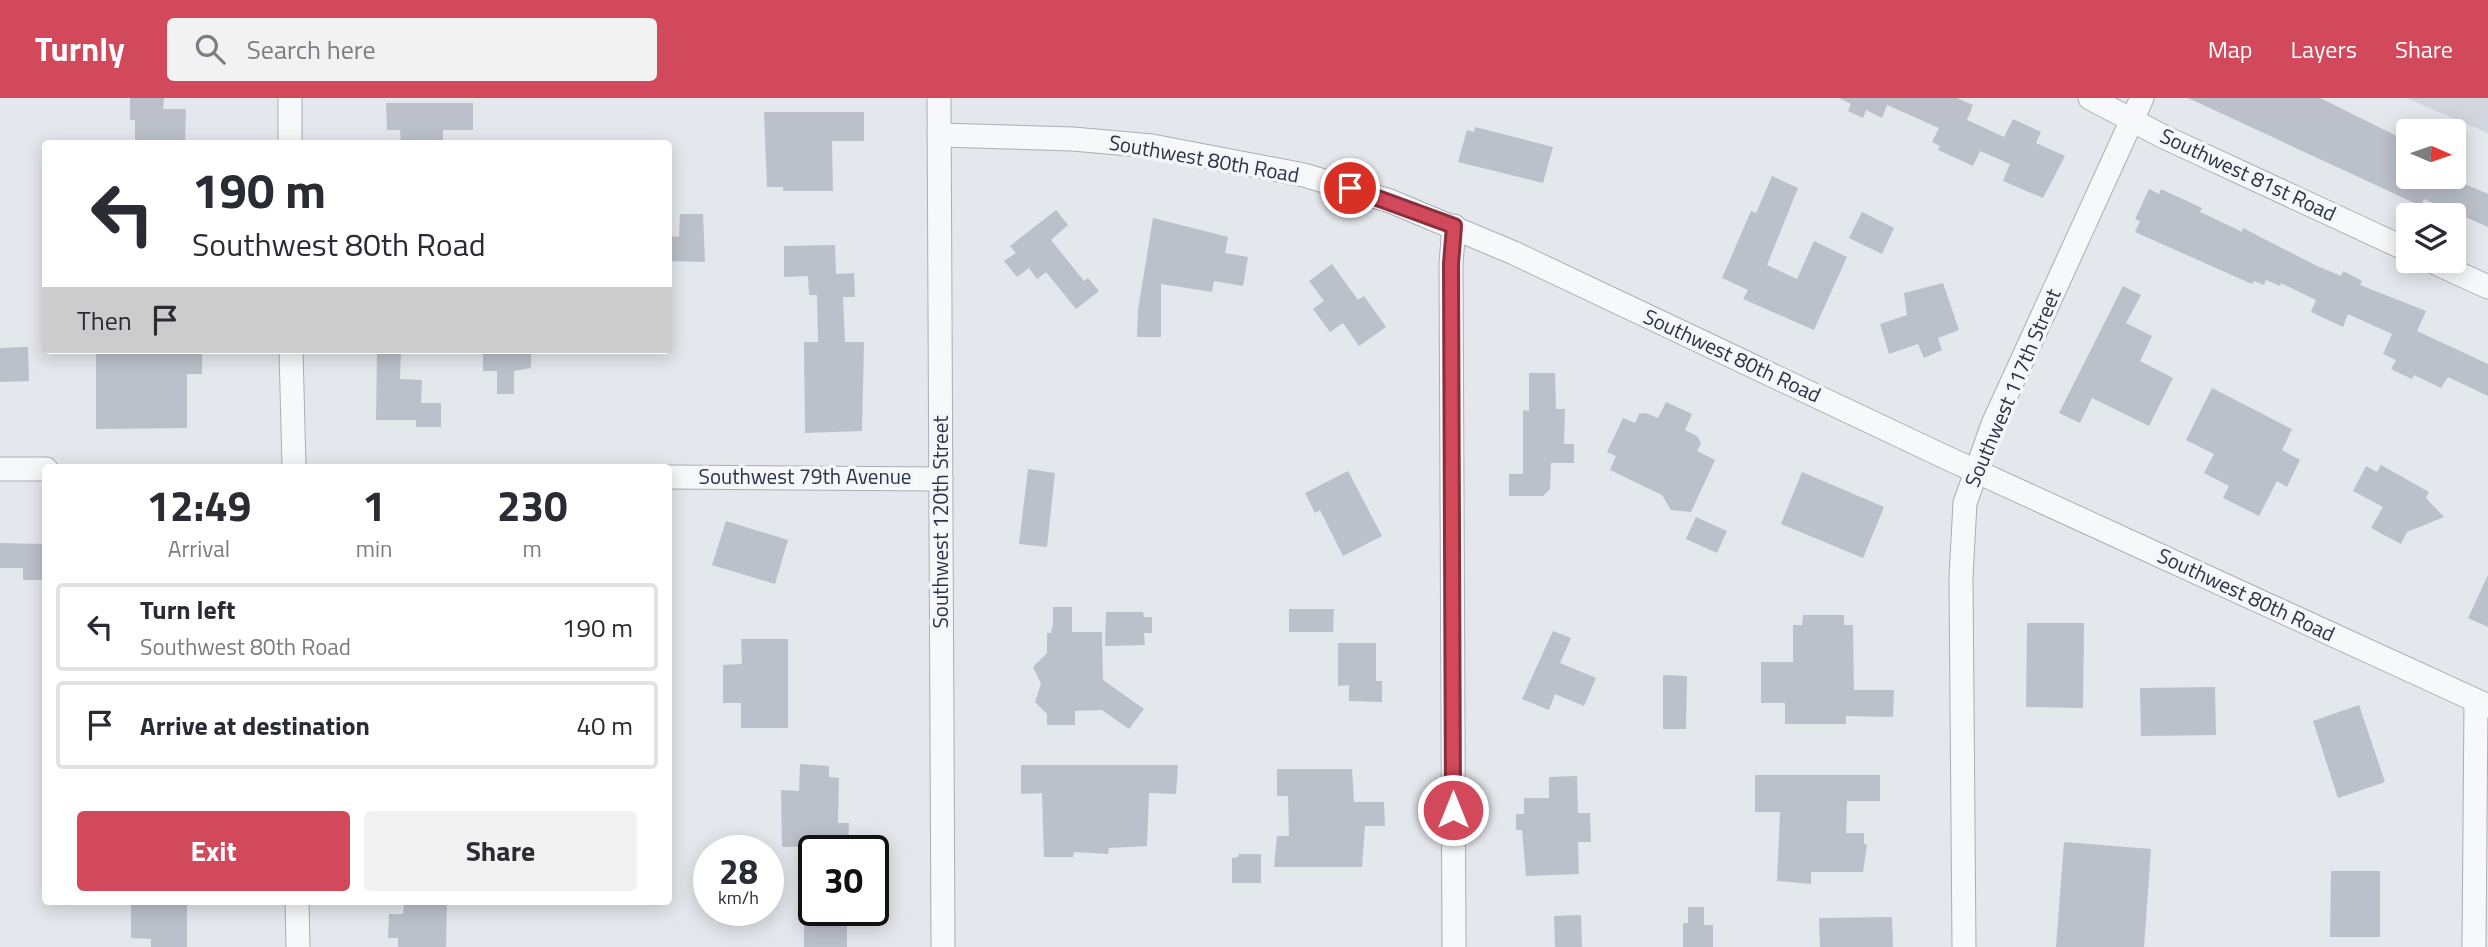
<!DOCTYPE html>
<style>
body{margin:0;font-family:"Titillium Web",sans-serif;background:#f2f2f3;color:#2b2b33;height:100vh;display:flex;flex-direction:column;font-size:26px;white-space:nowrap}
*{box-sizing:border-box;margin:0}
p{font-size:23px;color:#7c7c81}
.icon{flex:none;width:38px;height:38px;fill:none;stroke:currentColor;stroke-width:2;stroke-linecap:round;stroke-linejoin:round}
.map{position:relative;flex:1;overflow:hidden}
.drawer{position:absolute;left:42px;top:366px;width:630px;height:441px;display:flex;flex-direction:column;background:#fff;border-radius:7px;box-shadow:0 4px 18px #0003}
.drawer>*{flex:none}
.guide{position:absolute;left:42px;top:42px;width:630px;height:214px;border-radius:7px;box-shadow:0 4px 18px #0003;background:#fff;color:#2b2b33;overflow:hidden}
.needle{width:46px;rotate:92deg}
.fabs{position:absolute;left:2396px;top:21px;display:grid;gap:14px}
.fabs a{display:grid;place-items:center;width:70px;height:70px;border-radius:7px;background:#fff;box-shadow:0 4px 18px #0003;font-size:35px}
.speed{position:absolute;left:693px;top:737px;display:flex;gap:14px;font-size:35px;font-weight:700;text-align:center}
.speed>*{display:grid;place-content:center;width:91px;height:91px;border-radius:50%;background:#fff;box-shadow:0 4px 18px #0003;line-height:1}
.speed small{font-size:18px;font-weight:400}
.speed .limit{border:4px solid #111;border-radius:10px;background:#fff;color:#111}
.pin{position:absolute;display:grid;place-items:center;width:60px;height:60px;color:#fff;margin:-30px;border:4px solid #fff;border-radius:50%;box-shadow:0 2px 7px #0007}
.me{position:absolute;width:77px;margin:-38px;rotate:0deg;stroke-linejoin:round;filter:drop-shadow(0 0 5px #0008)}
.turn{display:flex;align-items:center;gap:24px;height:147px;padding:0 35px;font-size:32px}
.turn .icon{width:91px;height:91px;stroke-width:2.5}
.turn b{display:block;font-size:49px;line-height:60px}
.then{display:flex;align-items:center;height:66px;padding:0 35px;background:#0003;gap:14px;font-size:26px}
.eta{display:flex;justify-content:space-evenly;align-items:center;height:119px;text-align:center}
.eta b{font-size:42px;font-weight:700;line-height:49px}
.action{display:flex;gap:14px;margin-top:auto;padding:14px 35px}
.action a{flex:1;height:80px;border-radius:7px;background:#d1495b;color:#fff;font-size:28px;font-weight:700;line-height:80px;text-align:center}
.action a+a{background:#f2f2f3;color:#2b2b33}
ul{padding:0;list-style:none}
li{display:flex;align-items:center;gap:21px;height:88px;margin:0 14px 10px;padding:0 21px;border:4px solid #e1e1e2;border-radius:7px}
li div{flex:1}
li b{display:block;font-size:26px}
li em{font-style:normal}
header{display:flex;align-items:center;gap:42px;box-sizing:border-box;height:98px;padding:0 35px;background:#d1495b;color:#fff}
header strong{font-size:33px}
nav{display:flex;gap:38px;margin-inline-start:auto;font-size:24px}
.search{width:490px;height:63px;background:#f2f2f3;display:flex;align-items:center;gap:18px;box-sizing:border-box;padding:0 24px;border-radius:7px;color:#7c7c81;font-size:26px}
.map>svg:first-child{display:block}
.built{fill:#d2d6de}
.building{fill:#bbc0ca}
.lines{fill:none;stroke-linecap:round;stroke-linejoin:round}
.minor-casing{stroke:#a9aeb7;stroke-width:25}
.minor{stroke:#f7f8fa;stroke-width:23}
.route-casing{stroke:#882f3b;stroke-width:18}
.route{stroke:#d1495b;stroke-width:12}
.labels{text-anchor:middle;stroke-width:7;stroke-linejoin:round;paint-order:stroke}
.street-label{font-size:21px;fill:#2b3445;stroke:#f4f6f9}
</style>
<header>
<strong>Turnly</strong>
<div class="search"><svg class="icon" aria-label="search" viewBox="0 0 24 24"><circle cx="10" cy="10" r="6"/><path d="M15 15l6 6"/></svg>Search here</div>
<nav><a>Map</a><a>Layers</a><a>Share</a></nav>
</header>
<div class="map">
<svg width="2488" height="849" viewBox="0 0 2488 849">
<rect width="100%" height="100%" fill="#e4e7ec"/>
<polygon class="built" points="2406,0 2488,0 2488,35"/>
<g class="building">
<polygon points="130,0 164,0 163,11 186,11 185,46 135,46 135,22 130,22"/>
<polygon points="1839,0 1957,0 1973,7 1967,22 2004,39 2013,21 2041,34 2036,45 2065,58 2043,100 2003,83 2010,66 1980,53 1973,68 1938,52 1940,48 1932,44 1939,30 1887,7 1882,20 1866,12 1863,20 1848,13 1851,6"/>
<polygon points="2188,0 2320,0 2401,40 2397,49 2408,54 2408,79 2449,79 2488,96 2488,129 2424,101 2421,108"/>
<polygon points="386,5 473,5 473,32 443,32 443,46 401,46 400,32 387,32"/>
<polygon points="764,14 864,14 864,43 832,43 833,93 783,93 783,89 767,89"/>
<polygon points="1475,29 1553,49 1543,85 1458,64 1467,32 1474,34"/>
<polygon points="1772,78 1798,90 1767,167 1797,181 1814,143 1847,159 1814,232 1743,201 1748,192 1722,180 1751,113 1756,115"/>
<polygon points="2149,91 2159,96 2161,91 2202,110 2200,114 2232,129 2242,134 2243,130 2315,167 2341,178 2343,173 2362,183 2360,187 2426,213 2417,233 2488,266 2488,298 2448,279 2441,290 2414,277 2412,281 2391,271 2396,262 2383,256 2392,236 2348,216 2343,229 2311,214 2316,202 2281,185 2280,188 2266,182 2264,187 2254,183 2252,186 2135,134 2140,123 2135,121"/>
<polygon points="1056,112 1068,127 1051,142 1084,183 1088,180 1099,193 1076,211 1046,174 1037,181 1029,170 1017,179 1004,163 1016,155 1010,148"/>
<polygon points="1862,114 1894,130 1882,156 1849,140"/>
<polygon points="680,116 703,116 705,164 668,163 668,138 679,139"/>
<polygon points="1153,120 1228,139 1225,155 1248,159 1243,188 1214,183 1212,194 1161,186 1161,239 1137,239 1138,212"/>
<polygon points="835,147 836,176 854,175 855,199 843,199 845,244 864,244 862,333 805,335 804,244 818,244 817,197 809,197 808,178 784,179 784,148"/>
<polygon points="1332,166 1358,202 1364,198 1386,229 1359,248 1343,225 1330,234 1313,211 1324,203 1309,183"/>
<polygon points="1943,185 1959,232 1938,240 1942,252 1924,260 1918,246 1889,256 1880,226 1907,217 1904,195"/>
<polygon points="2123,188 2141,197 2126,225 2152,238 2140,263 2173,280 2149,328 2092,300 2080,325 2059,315"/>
<polygon points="28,249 29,283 0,284 0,250"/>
<polygon points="96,252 202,252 202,276 187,276 187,330 96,331"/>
<polygon points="377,252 401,252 400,281 422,282 421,305 441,305 441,329 416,329 416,322 376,322"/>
<polygon points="483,252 531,252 531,270 514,273 514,296 497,296 497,273 483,273"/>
<polygon points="1529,275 1555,275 1556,311 1565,311 1564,346 1574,346 1574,365 1551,365 1550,391 1543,398 1509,398 1509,376 1523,376 1523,312 1529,313"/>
<polygon points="2212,290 2292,331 2282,352 2300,362 2287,389 2277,383 2259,418 2223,400 2229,388 2204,375 2214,356 2186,342"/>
<polygon points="1666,304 1692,316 1685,332 1697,338 1701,345 1697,353 1715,362 1691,414 1671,412 1662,397 1610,372 1616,358 1607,354 1623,320 1635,325 1639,316 1646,315 1658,320"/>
<polygon points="2381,367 2429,394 2426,400 2444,419 2407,434 2401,446 2371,430 2383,409 2353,393 2366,368 2377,374"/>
<polygon points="1028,371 1055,375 1047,449 1019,446"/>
<polygon points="1348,373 1382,438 1343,458 1320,412 1315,415 1305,395"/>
<polygon points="1802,374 1884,409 1863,460 1781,426"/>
<polygon points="1696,419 1727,433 1717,455 1686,441"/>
<polygon points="726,423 788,442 775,486 712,467"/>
<polygon points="0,445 46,446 46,482 23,482 23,470 0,470"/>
<polygon points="2488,477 2488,529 2468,520"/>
<polygon points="1053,509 1072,509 1072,534 1102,534 1103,582 1144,611 1129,631 1102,612 1075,613 1075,627 1047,627 1047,616 1035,604 1041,586 1033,569 1047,555 1047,535 1051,535 1053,526"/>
<polygon points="1289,511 1334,511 1333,534 1289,534"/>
<polygon points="1106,514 1143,514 1144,519 1152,519 1152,535 1144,535 1145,547 1105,548"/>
<polygon points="1803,517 1844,517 1844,527 1853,527 1854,592 1894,592 1893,619 1846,618 1846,626 1785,626 1785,605 1761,605 1761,564 1793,564 1793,527 1802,527"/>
<polygon points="2027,525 2084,525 2083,610 2026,609"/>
<polygon points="1553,533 1571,540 1560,565 1596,580 1584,608 1555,596 1549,612 1522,601"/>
<polygon points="741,541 788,541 788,630 741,630 741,605 723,605 723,567 742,566"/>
<polygon points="1338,545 1376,545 1376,583 1382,583 1382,604 1349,603 1349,587 1338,588"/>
<polygon points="1663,577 1687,578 1686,631 1663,631"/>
<polygon points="2215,589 2216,637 2141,638 2140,590"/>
<polygon points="2359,607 2385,684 2338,700 2313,623"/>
<polygon points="800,666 829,668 829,679 839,680 838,725 849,725 848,748 782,749 781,692 799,693"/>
<polygon points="1021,667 1178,667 1176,696 1149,695 1147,748 1109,750 1108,756 1074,754 1073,759 1044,759 1042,695 1021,696"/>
<polygon points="1277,671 1352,671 1354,704 1384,704 1385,728 1365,728 1362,769 1274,769 1277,738 1289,738 1288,698 1277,698"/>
<polygon points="1755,677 1880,677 1880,703 1847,703 1846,735 1864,735 1864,746 1867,746 1863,774 1811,774 1811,786 1777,783 1780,714 1755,714"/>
<polygon points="1577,678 1578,715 1590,715 1591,744 1578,744 1579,776 1526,778 1522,732 1516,732 1516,716 1524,716 1524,700 1549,700 1549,679"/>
<polygon points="2064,744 2151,751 2144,849 2056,849"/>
<polygon points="1239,756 1261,756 1261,785 1232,785 1232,760 1238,759"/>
<polygon points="2331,773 2380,773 2380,839 2330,839"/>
<polygon points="131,803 187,803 187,849 151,849 151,841 131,840"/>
<polygon points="404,803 447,803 446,849 398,849 398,840 388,840 389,816 403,816"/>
<polygon points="1688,809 1704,809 1704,827 1713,827 1713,849 1683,849 1683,825 1688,825"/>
<rect x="804" y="812" width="43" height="37"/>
<polygon points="1581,817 1582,849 1555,849 1554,818"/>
<polygon points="1892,819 1893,849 1820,849 1819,820"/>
</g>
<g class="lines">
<g class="minor-casing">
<g id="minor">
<polyline points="290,0 290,46"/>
<polyline points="939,0 943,849"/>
<polyline points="2090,0 2162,38 2408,152"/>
<polyline points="939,37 1073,41 1152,48 1304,77 1390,103 1514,155 1945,359 2488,608"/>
<polyline points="2431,163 2488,189"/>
<polyline points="291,252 294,369"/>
<polyline points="0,371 46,371"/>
<polyline points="668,379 941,381"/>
<polyline points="297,803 298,849"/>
<polyline points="1454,849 1451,166 1454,128"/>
<polyline points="1964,849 1961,479 1965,405 1993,326 2142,0"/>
<polyline points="2474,849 2476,603"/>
</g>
</g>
<use href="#minor" class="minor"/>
</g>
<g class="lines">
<g class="route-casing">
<polyline id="route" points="1350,90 1454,128 1451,166 1453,712"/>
</g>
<use href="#route" class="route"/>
</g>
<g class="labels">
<g class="street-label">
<text transform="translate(1204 61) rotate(10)" y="7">Southwest 80th Road</text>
<text transform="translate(2248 77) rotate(25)" y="7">Southwest 81st Road</text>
<text transform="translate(1732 258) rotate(25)" y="7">Southwest 80th Road</text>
<text transform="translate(2013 290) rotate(-67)" y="7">Southwest 117th Street</text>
<text x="805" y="386">Southwest 79th Avenue</text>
<text transform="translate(941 424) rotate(-90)" y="7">Southwest 120th Street</text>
<text transform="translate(2246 497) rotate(25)" y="7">Southwest 80th Road</text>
</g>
</g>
</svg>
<div class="fabs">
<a><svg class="needle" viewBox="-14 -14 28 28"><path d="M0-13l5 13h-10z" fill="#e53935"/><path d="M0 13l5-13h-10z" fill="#7c7c81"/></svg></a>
<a><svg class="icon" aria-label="layers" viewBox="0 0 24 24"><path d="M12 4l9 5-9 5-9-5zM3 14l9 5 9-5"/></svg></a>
</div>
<div class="speed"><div>28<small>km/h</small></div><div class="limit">30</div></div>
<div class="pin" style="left:1350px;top:90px;background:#d93025"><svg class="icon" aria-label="arrive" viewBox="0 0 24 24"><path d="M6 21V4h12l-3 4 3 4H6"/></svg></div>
<svg class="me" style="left:1453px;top:712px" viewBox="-20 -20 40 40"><circle r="17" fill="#d1495b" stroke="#fff" stroke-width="3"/><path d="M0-11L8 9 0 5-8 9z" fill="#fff"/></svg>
<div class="guide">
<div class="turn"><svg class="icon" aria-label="left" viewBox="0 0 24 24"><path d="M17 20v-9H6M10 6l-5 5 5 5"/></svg><div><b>190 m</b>Southwest 80th Road</div></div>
<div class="then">Then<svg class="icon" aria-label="arrive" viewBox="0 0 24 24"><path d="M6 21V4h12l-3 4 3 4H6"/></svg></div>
</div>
<section class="drawer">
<div class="eta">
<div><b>12:49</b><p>Arrival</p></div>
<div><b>1</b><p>min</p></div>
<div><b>230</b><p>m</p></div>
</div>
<ul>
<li><svg class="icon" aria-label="left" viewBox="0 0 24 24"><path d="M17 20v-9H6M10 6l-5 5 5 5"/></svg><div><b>Turn left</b><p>Southwest 80th Road</p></div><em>190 m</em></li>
<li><svg class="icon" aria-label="arrive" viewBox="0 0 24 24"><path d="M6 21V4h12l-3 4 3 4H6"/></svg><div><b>Arrive at destination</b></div><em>40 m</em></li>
</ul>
<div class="action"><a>Exit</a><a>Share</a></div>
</section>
</div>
